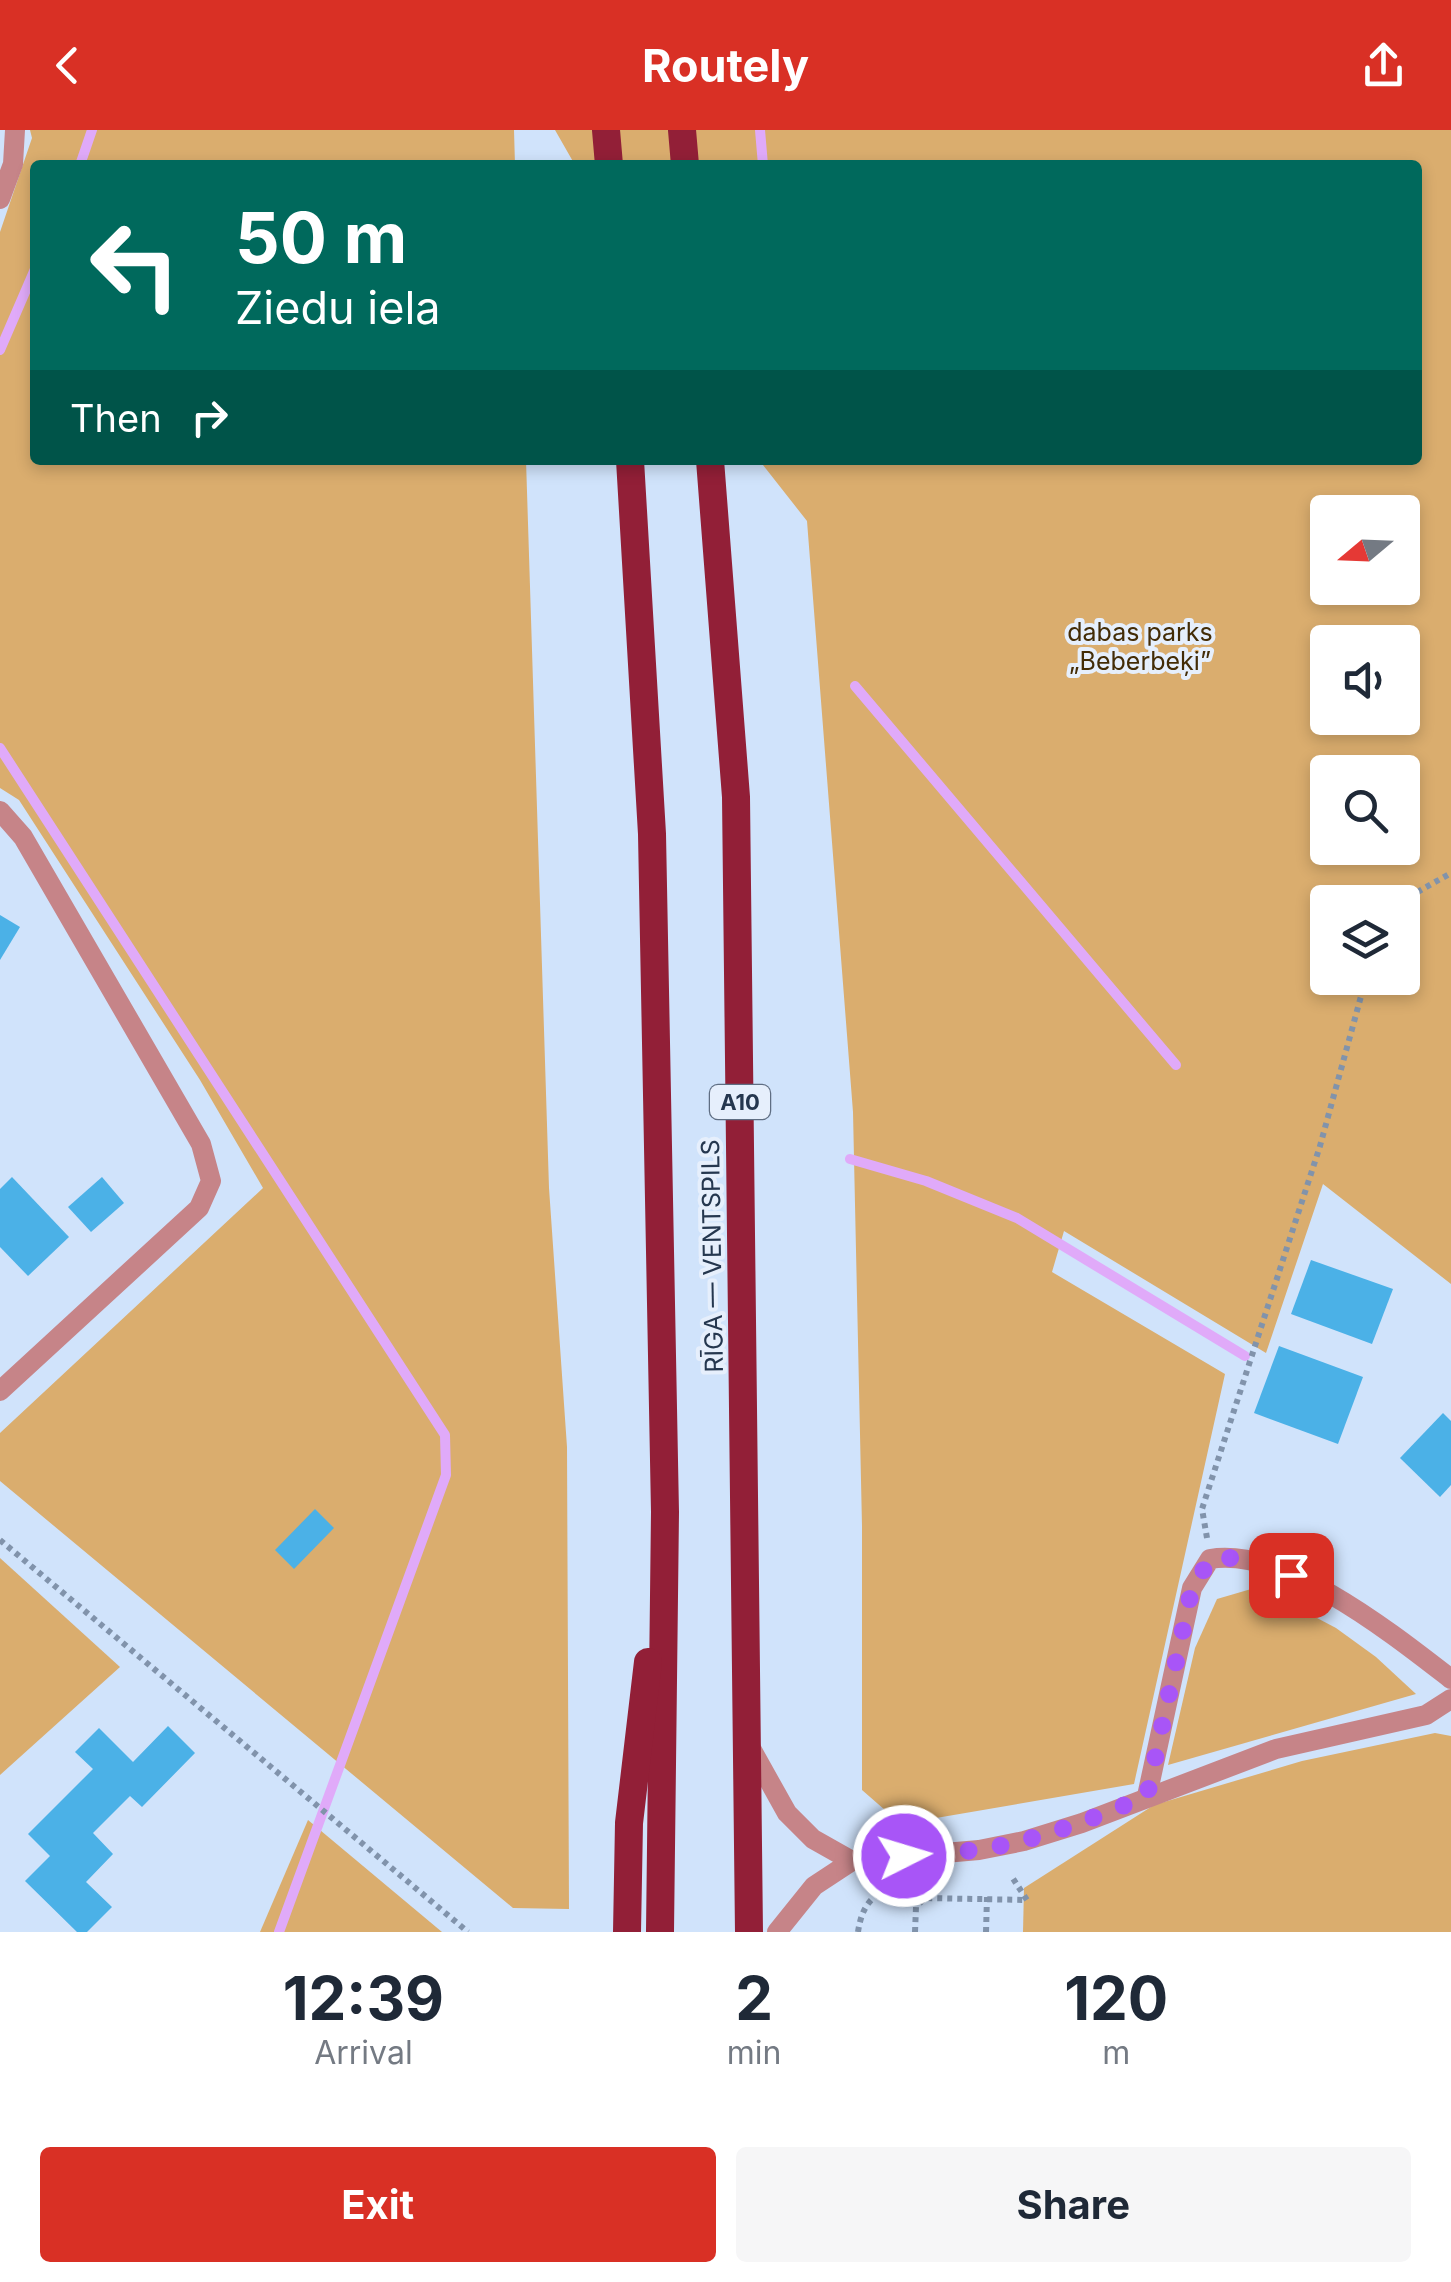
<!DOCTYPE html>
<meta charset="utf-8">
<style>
body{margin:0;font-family:Inter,sans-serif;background:#f6f6f7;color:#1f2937;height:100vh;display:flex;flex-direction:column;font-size:38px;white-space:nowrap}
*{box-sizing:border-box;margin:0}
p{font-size:32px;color:#747a83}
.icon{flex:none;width:55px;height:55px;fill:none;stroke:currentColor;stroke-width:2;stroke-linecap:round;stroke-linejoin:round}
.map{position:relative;height:1802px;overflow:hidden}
.sheet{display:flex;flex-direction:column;background:#fff;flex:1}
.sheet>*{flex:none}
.hud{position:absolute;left:30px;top:30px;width:1392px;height:305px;border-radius:10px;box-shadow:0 5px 15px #0003;background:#00695c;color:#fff;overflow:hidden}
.needle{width:65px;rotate:251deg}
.controls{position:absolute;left:1310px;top:365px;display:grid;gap:20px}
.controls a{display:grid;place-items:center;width:110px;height:110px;border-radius:10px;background:#fff;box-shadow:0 5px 15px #0003;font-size:50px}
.pin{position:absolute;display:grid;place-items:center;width:85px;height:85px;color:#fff;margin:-42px;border-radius:20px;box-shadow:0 5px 15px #0006}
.me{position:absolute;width:110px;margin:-55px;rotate:85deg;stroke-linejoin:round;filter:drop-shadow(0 0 8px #0008)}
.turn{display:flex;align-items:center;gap:35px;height:210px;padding:0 40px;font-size:45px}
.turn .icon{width:130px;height:130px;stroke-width:2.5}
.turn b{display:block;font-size:70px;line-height:85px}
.then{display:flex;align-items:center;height:95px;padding:0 40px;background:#0003;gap:20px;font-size:38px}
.eta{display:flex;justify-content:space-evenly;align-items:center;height:170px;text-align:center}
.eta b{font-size:60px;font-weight:700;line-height:70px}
.button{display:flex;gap:20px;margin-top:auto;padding:20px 40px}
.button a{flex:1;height:115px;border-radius:10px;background:#d93025;color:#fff;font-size:40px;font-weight:700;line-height:115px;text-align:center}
.button a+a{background:#f6f6f7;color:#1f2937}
header{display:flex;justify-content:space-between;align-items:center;height:130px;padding:0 40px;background:#d93025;color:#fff;font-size:45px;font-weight:700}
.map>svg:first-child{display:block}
.green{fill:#daad6e;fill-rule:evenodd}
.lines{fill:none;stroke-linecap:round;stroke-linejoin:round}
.stream{stroke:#e0aaf9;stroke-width:10}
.building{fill:#4bb1e7}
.path{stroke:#8193ab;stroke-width:6;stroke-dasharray:5 5;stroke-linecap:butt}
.minor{stroke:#c68488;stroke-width:20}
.trunk{stroke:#921f37;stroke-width:28}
.route{stroke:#a855f7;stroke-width:18;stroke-dasharray:0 32.4}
.labels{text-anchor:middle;stroke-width:8;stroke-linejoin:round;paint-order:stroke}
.shield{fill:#e6effc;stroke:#5f6e83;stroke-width:2.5}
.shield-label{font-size:22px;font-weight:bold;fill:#25374f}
.park-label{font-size:25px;fill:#432c06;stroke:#e6effc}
.street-label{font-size:25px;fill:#25374f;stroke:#e6effc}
</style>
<header><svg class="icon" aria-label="back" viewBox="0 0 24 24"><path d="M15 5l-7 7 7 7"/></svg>Routely<svg class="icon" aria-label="share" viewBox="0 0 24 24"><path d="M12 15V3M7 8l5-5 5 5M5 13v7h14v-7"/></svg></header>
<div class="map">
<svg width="1451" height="1802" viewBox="0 0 1451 1802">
<rect width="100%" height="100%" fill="#d0e3fb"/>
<g class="green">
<polygon points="30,0 514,0 515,35 35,35 35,330 526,330 549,1058 567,1317 569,1779 513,1778 0,1351 0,1303 263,1058 200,950 19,670 0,658 0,102 32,8"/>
<path d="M555,0h896v1154l-128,-100 -57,169 -202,-122 -12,41 173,102 -91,410 -233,40 -39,-34v-264l-9,-414 -46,-591 -48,-61h659v-295h-843zM1328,382h74v76h-74zM1328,512h74v76h-74zM1328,642h74v76h-74zM1328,772h74v76h-74z"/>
<polygon points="0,1428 120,1537 0,1645"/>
<polygon points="1258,1457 1336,1498 1376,1527 1416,1564 1168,1635 1195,1518 1217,1469"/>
<polygon points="1435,1603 1451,1606 1451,1802 1023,1802 1024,1758 1154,1675 1302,1631"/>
<polygon points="308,1690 442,1802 260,1802"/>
</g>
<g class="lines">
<g class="stream">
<polyline points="760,0 763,35"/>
<polyline points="80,35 92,0"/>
<polyline points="0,220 35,139"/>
<polyline points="855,556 1176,935"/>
<polyline points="0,618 445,1305 446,1345 279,1802"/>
<polyline points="850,1029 926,1051 1017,1088 1245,1226"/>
</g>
</g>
<g class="building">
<polygon points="0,785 20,797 0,830"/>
<polygon points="12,1047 69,1107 28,1146 0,1117 0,1059"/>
<polygon points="102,1047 124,1073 91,1102 68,1077"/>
<polygon points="1311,1130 1393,1159 1372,1214 1291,1184"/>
<polygon points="1279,1216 1363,1247 1338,1314 1254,1283"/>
<polygon points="1443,1283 1451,1291 1451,1355 1440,1367 1400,1328"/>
<polygon points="315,1379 334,1398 294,1439 275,1420"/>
<polygon points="168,1596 195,1623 142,1677 130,1666 93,1703 113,1724 86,1752 112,1777 87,1802 77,1802 25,1751 50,1726 28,1704 93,1639 75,1622 99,1598 133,1632"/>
</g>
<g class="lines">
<g class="path">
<polyline points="1400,772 1451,743"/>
<polyline points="1207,1408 1202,1379 1320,1016 1366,848"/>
<polyline points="0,1410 468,1802"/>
<path d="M858,1802c4,-26 13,-37 37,-47"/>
<polyline points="915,1802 916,1777 925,1768 1027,1770 1012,1747"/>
<polyline points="986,1802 987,1767"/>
</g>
<g class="minor">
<polyline points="0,69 13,34 15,0"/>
<polyline points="0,681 23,707 201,1014 211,1051 199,1078 0,1261"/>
<polyline points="749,1615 787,1683 813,1709 852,1731"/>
<path d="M1147,1666l45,-208 18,-29c73,-13 184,76 241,120"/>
<polyline points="777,1802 814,1756 852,1731 979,1720 1024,1711 1082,1693 1276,1619 1426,1585 1451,1569"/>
</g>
<g class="trunk">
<polyline points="606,0 609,35"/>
<polyline points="682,0 685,35"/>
<polyline points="630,330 652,704 665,1382 660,1802"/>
<polyline points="710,330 736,667 749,1802"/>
<polyline points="627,1802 629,1693 648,1532"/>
</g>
</g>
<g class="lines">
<path class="route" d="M904,1726c25,-3 52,-3 78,-7 58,-9 112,-31 165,-53l45,-208 18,-28c30,-6 54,2 81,15"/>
</g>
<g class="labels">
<rect class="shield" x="710" y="955" width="60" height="34" rx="8"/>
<g class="shield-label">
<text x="740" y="980">A10</text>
</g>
<g class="park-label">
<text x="1140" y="511">dabas parks<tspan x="1140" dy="29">„Beberbeķi”</tspan></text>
</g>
<g class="street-label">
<text transform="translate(712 1126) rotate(-91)" y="9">RĪGA — VENTSPILS</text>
</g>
</g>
</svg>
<div class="controls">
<a><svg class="needle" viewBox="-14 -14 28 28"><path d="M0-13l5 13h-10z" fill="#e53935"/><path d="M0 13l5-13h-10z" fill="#747a83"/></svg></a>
<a><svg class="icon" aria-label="sound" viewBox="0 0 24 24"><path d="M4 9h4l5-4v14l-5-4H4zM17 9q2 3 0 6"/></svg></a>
<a><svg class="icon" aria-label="search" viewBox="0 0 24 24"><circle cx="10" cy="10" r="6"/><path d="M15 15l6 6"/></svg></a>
<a><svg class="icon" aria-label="layers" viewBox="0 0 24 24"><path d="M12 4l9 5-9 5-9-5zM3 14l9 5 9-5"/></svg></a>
</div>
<div class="pin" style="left:1291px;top:1445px;background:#d93025"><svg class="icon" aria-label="arrive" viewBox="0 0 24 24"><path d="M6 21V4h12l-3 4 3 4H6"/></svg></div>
<svg class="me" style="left:904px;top:1726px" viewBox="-20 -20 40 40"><circle r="17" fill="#a855f7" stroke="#fff" stroke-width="3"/><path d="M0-11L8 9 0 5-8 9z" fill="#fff"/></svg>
<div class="hud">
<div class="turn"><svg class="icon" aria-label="left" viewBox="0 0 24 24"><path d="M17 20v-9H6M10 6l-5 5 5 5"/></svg><div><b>50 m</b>Ziedu iela</div></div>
<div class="then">Then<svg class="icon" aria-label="right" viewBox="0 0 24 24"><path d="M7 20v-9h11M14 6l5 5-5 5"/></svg></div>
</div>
</div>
<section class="sheet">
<div class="eta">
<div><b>12:39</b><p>Arrival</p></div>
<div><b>2</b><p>min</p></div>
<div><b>120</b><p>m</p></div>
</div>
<div class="button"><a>Exit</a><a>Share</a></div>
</section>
